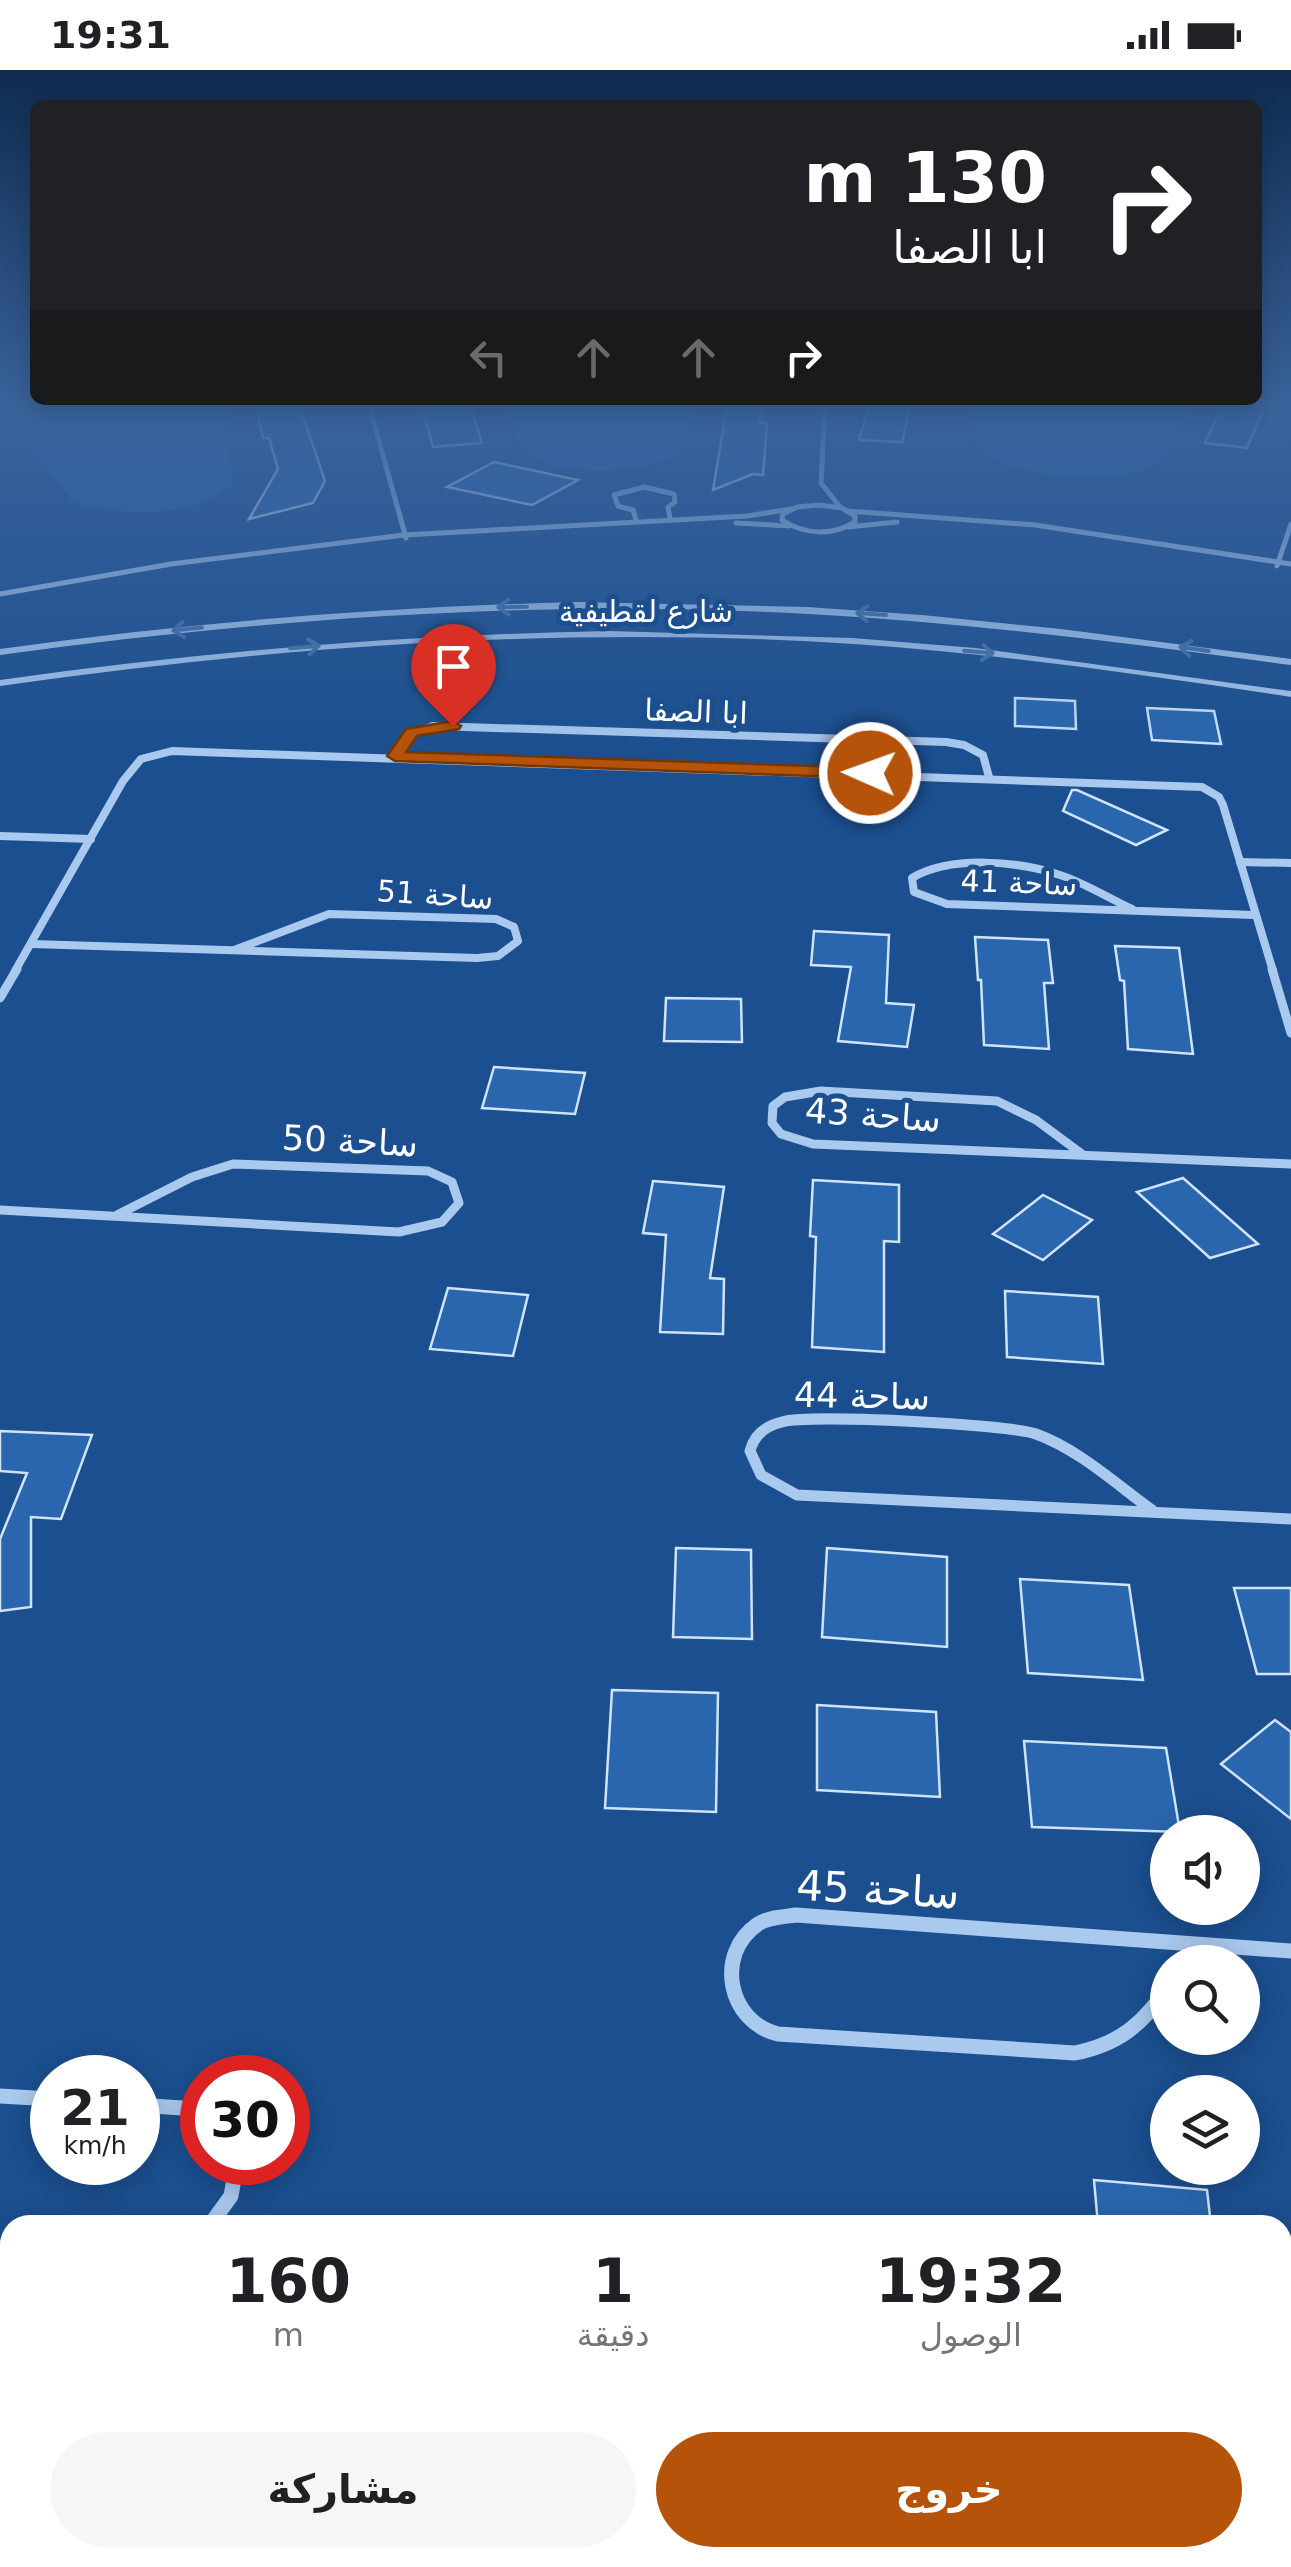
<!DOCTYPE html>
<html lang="ar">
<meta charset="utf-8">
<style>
body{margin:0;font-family:"DejaVu Sans","Noto Naskh Arabic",sans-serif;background:#f6f6f6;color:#202124;direction:rtl;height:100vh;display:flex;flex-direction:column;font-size:38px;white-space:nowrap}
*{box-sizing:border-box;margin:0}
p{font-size:32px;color:#757577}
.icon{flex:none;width:55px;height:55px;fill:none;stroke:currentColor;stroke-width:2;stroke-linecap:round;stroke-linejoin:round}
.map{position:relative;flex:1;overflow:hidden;direction:ltr}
.details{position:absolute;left:0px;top:2145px;width:1292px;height:352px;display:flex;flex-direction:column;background:#fff;border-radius:30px 30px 0 0;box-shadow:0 5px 25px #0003;direction:rtl}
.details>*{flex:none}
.banner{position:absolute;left:30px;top:30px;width:1232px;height:305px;border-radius:15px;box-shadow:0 5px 25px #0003;direction:rtl;background:#202124;color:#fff;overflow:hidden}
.controls{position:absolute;left:1150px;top:1745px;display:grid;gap:20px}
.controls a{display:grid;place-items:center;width:110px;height:110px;border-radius:50%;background:#fff;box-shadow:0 5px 25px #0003;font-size:50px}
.speed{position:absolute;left:30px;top:1985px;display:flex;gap:20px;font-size:50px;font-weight:700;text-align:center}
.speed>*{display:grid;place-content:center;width:130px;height:130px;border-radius:50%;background:#fff;box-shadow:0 5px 25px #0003;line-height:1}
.speed small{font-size:25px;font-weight:400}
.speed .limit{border:15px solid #d22;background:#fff;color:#111}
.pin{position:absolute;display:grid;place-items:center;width:85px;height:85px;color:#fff;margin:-102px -42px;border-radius:50% 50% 50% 0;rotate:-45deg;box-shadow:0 0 10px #0007}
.pin .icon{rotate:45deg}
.me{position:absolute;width:110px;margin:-55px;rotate:272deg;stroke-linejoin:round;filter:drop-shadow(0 0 8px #0008)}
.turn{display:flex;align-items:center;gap:35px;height:210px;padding:0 50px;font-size:45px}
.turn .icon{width:130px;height:130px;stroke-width:2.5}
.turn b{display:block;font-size:70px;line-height:85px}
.lanes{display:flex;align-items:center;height:95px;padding:0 50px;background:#0003;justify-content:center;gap:50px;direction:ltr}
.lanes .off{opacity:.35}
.eta{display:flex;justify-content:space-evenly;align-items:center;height:170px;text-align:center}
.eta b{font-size:60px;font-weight:700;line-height:70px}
.cta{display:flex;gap:20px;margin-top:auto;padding:20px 50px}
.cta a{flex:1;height:115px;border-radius:60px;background:#b45309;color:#fff;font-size:40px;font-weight:700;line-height:115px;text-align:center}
.cta a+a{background:#f6f6f6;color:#202124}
.status{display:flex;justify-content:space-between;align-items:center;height:70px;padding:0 50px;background:#fff;direction:ltr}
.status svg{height:28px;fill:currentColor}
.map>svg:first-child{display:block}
.green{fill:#2461a8}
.building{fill:#2a66ad;stroke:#cfe3fa;stroke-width:2.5}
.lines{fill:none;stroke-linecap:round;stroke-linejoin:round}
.minor-far4{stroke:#a9c9ee;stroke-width:5}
.minor-far3{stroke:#a9c9ee;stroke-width:8}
.minor-far2{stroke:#a9c9ee;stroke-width:9}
.minor-far1{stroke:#a9c9ee;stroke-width:11}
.minor{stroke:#a9c9ee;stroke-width:15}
.tertiary{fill:#a9c9ee;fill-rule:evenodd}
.oneway{stroke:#4674ac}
.route{fill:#b45309;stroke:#753606;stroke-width:2.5}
.labels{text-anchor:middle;stroke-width:10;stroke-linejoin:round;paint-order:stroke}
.far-street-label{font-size:30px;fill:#fff;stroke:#1b4f8f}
.street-label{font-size:35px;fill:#fff;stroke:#1b4f8f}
.near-street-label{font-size:42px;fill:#fff;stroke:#1b4f8f}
</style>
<div class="status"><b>19:31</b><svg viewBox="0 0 49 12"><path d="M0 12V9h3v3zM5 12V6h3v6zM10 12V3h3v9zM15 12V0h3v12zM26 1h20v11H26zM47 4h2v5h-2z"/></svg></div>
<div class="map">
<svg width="1291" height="2497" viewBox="0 0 1291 2497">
<rect width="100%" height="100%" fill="#1b4f8f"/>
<g class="green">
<path d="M29,335h199l4,80c-40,35 -112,31 -159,17l-62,-81z"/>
<path d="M507,335h186c-3,13 -3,34 -13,45 -24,27 -134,29 -156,-1 -8,-12 -12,-31 -17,-44z"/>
<path d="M971,335h220c-9,16 -17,43 -30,55 -35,30 -159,19 -186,-17z"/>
</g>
<g class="building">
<polygon points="256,335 294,335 305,352 325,411 313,433 249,449 278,399 269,368 263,368"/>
<polygon points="470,335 482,373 433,377 422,336"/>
<polygon points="727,335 762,335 760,353 767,353 763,405 753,404 713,420"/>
<polygon points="1222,335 1265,335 1247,378 1205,373"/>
<polygon points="869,336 910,338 902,372 859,370"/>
<polygon points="494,392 578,410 532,435 447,417"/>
<polygon points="1015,628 1075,631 1076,659 1015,656"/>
<polygon points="1147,638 1214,641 1221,674 1152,670"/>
<polygon points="1072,720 1077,720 1167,760 1136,775 1063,741"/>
<polygon points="814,861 889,865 886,933 914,935 907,977 838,971 851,897 811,895"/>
<polygon points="975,867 1048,870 1053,913 1044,913 1049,979 984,975 981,910 978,910"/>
<polygon points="1115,876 1179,878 1193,984 1128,979 1124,911 1120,910"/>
<polygon points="666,928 741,929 742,972 664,971"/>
<polygon points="494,997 585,1003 575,1044 482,1038"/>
<polygon points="1183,1108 1258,1174 1210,1188 1137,1122"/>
<polygon points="813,1110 899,1115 899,1172 884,1171 884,1282 812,1277 816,1167 810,1166"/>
<polygon points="653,1111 724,1117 710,1208 724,1209 723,1264 660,1262 666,1165 643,1163"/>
<polygon points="1043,1125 1092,1150 1043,1190 993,1164"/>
<polygon points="448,1218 528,1225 513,1286 430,1279"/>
<polygon points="1005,1221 1098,1227 1103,1294 1007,1287"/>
<polygon points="0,1361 92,1365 61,1449 31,1447 31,1537 0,1541 0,1469 27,1403 0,1401"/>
<polygon points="676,1478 751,1480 752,1569 673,1567"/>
<polygon points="827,1478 947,1487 947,1577 822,1567"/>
<polygon points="1020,1509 1129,1515 1143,1610 1028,1603"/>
<polygon points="1234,1518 1291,1518 1291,1604 1257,1604"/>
<polygon points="612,1620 718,1623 716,1742 605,1738"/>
<polygon points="817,1635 936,1642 940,1727 817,1720"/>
<polygon points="1275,1650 1291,1662 1291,1749 1221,1694"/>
<polygon points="1024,1671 1166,1678 1180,1762 1032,1757"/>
<polygon points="1094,2110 1207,2120 1211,2155 1098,2155"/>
</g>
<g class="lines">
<g class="minor-far4">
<polyline points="369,335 406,468"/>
<polyline points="825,335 821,413 840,437"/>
<path d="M819,435l23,3 13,8v6c-23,14 -50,13 -73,-2l1,-6 14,-7z"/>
<polyline points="848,441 1035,455 1291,494"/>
<polyline points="636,450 633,440 618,436 614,425 644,417 674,424 675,432 668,437 670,448"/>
<polyline points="736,453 789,456"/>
<polyline points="848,457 897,452"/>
<polyline points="1277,496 1291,454"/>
<polyline points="0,524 171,494 404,465 747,446 791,439"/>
</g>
<g class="minor-far3">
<polyline points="395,687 407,666 433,656 946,672 964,675 983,685 989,707"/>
<polyline points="0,766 91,769"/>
<polyline points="1240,792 1291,793"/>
<path d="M1132,839c-24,-11 -47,-26 -72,-34 -42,-14 -109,-20 -148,3l2,14 33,12 307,11"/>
<polyline points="32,874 477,888 498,886 518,871 514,857 496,849 329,844 234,880"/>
<polyline points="15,901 123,711 141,689 172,681 1202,717 1219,727 1223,735 1273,901"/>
</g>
<g class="minor-far2">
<polyline points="1272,899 1291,963"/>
<polyline points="0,928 17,899"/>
<polyline points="1082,1084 1036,1050 997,1031 821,1021 785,1027 773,1036 772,1053 781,1064 813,1074 1291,1094"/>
<polyline points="0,1140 399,1162 442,1152 459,1133 452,1112 428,1101 233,1094 192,1107 117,1145"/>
</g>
<path class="minor-far1" d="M1152,1440c-36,-26 -74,-61 -116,-76 -29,-10 -225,-20 -254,-12 -17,4 -28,13 -32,29l11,24 36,20 494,24"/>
<g class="minor">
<polyline points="1185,1892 1197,1876"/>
<path d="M1168,1918c-26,36 -48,56 -93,65l-297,-19c-50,-12 -64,-80 -20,-110 11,-7 25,-7 38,-9l495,36"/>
<polyline points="0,2026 52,2029"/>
<polyline points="138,2035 182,2038 202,2046"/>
<polyline points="210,2155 231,2126 237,2092"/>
<polyline points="0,2177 10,2178"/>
</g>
<g class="tertiary">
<path d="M576,532l231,5 115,8 139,14 230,30v6c-160,-22 -321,-42 -482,-51 -271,-15 -541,4 -809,41v-6c192,-27 382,-42 576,-47z"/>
<path d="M609,561l244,7 122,10 316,43v6c-145,-22 -290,-43 -437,-53 -286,-19 -571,2 -854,42v-6c204,-29 403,-45 609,-49z"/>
</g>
</g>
<defs><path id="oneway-shaft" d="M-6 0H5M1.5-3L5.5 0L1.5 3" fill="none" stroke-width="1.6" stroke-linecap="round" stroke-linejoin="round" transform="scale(2.5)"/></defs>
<g class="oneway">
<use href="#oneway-shaft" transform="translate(512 537) rotate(179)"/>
<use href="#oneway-shaft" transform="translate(871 544) rotate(-176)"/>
<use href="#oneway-shaft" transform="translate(187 559) rotate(174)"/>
<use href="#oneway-shaft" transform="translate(305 577) rotate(-5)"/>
<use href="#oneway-shaft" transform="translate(1194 579) rotate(-172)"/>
<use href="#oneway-shaft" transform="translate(979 582) rotate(5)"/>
</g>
<linearGradient id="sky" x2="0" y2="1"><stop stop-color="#0f2b4f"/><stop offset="0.49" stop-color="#39639b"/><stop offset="1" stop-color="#39639b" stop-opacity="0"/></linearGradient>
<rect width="1291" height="684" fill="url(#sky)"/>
<polygon class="route" points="453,651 461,656 459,659 417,666 406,682 870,698 878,703 870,708 395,691 387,686 406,659"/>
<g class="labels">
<g class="far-street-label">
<text x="646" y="552">شارع لقطيفية</text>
<text transform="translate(696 642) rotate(2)" y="10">ابا الصفا</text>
<text transform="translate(1019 813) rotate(2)" y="10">ساحة 41</text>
<text transform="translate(435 825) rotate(4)" y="10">ساحة 51</text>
</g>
<g class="street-label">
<text transform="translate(873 1045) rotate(4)" y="12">ساحة 43</text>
<text transform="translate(350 1071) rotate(3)" y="12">ساحة 50</text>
<text transform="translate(862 1326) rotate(1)" y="12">ساحة 44</text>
</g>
<g class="near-street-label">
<text transform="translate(878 1819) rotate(3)" y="15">ساحة 45</text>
</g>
</g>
</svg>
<div class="controls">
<a><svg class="icon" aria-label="sound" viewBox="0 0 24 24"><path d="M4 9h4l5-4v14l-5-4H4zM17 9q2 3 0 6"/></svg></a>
<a><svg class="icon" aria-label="search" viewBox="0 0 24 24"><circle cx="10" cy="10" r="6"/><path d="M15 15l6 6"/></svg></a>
<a><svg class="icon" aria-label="layers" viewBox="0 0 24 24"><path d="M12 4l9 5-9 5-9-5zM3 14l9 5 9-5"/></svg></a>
</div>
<div class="speed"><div>21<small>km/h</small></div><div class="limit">30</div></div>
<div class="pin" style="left:453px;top:656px;background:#d93025"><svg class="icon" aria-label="arrive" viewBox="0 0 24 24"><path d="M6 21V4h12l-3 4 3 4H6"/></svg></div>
<svg class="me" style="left:870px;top:703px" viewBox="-20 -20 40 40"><circle r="17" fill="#b45309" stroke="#fff" stroke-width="3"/><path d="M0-11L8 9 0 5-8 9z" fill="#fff"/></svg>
<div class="banner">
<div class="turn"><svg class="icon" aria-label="right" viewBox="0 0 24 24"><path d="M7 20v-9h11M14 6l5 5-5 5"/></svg><div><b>130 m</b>ابا الصفا</div></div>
<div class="lanes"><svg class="icon off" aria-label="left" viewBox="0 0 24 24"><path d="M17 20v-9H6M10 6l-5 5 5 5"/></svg><svg class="icon off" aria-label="ahead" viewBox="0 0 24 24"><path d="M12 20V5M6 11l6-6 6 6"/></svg><svg class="icon off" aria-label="ahead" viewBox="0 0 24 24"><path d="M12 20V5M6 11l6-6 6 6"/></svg><svg class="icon" aria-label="right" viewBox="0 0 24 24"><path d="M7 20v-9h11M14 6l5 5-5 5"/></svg></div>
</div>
<section class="details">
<div class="eta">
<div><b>19:32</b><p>الوصول</p></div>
<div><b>1</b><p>دقيقة</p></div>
<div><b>160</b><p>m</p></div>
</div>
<div class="cta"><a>خروج</a><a>مشاركة</a></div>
</section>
</div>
